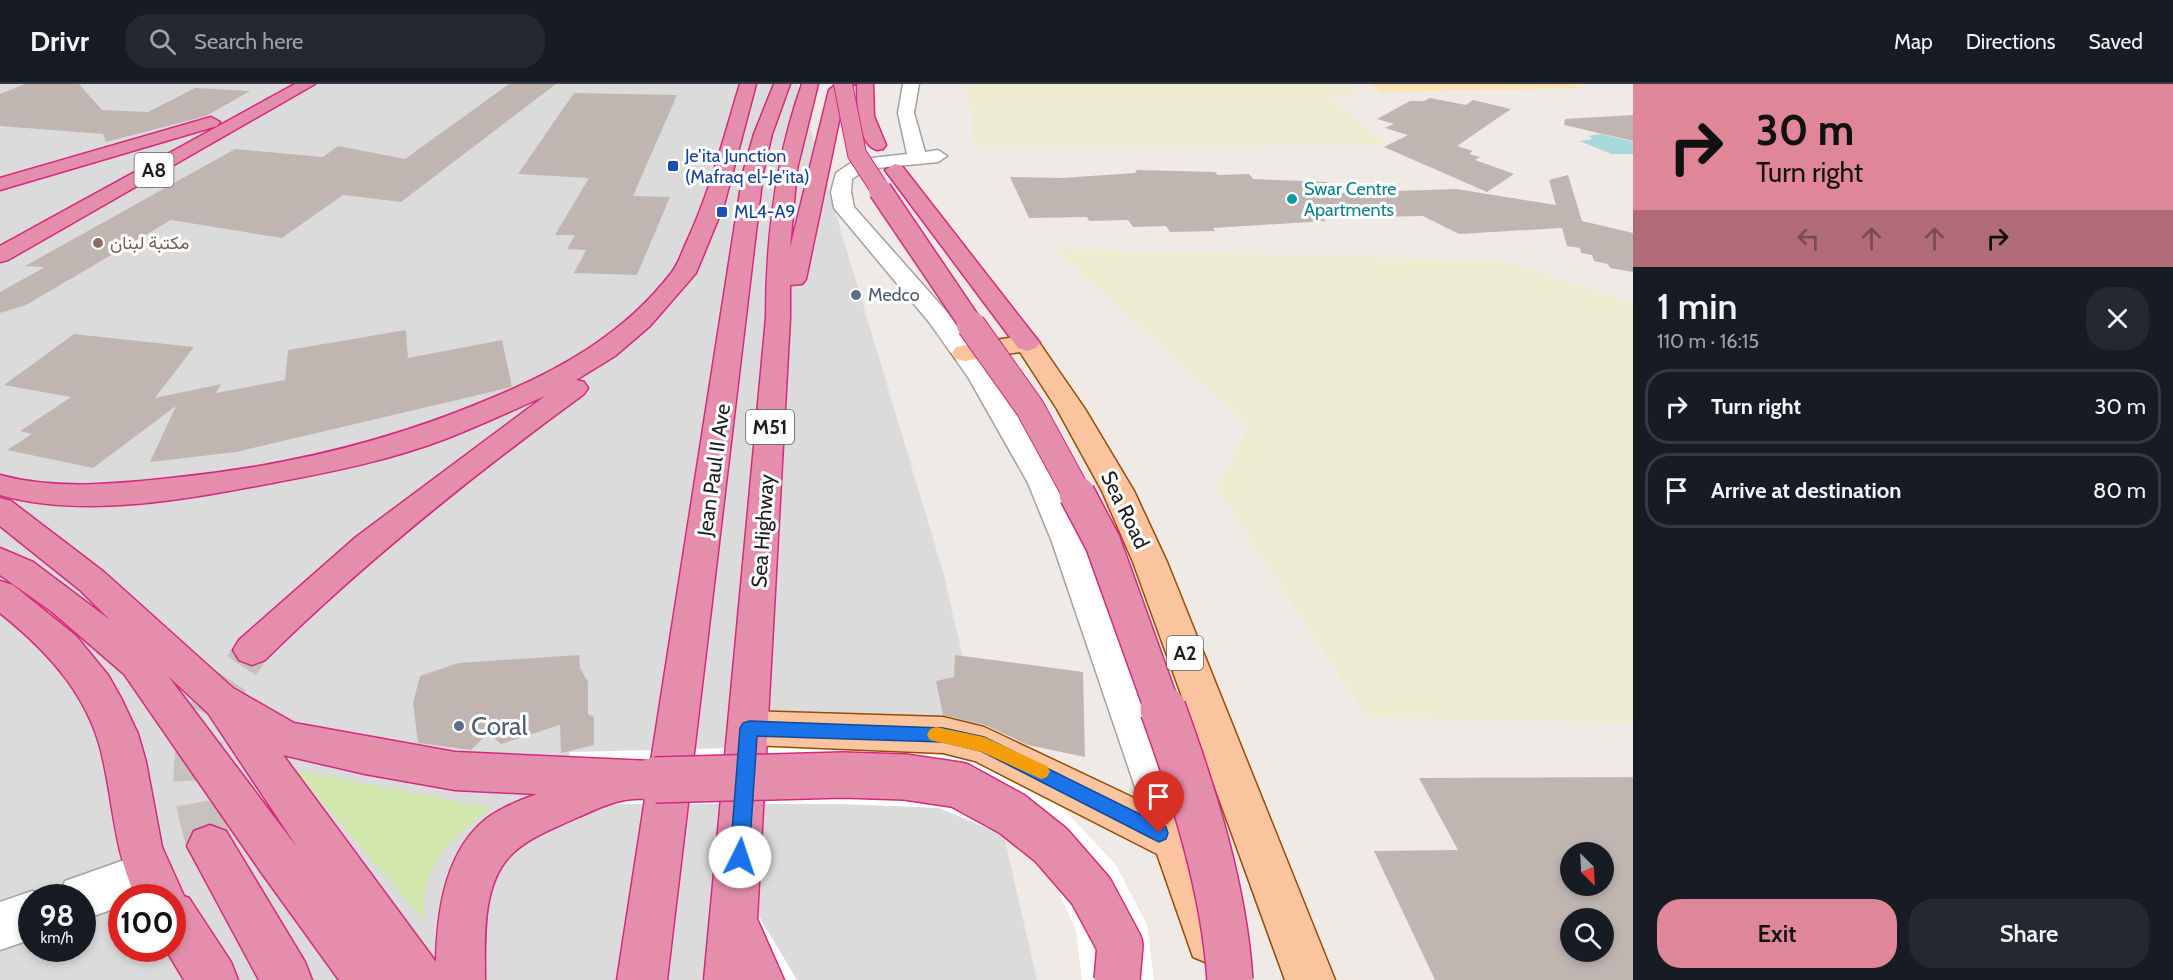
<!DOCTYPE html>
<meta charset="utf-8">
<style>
body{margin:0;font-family:Cabin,Vazirmatn,sans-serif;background:#242831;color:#f1f3f6;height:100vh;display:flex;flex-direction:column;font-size:22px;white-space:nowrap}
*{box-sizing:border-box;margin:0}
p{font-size:20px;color:#9ea1a6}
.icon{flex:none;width:33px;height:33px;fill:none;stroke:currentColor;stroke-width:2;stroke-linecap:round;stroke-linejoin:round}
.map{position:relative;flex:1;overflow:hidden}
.details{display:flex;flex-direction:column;background:#171b24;width:540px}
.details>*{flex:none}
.guide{background:#df8798;color:#111;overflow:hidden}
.needle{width:39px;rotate:156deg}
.buttons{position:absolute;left:1560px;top:758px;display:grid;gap:12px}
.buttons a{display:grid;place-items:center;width:54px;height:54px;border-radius:50%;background:#171b24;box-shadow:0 3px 9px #0003;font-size:30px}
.speed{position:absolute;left:18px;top:800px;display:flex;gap:12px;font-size:30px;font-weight:700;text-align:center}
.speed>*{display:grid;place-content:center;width:78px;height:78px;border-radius:50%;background:#171b24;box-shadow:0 3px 9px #0003;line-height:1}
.speed small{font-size:15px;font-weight:400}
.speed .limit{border:9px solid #d22;background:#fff;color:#111}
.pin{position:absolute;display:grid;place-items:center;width:51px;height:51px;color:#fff;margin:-62px -26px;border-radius:50% 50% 50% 0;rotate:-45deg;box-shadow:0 0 6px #0007}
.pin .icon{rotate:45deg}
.me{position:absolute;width:66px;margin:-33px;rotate:4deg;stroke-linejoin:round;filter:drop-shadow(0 0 4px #0008)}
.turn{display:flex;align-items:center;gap:21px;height:126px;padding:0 24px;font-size:27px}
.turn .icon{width:78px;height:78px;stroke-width:2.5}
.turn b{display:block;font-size:42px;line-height:51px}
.lanes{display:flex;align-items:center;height:57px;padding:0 24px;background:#0003;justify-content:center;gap:30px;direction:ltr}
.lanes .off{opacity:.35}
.round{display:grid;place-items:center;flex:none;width:63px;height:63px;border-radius:24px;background:#242831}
.head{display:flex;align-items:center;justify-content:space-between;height:102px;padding:0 24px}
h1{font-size:36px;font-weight:600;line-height:45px}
.primary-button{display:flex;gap:12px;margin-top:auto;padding:12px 24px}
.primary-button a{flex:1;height:69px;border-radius:24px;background:#df8798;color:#111;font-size:24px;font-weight:600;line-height:69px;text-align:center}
.primary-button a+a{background:#242831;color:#f1f3f6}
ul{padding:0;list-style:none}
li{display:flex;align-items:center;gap:18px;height:75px;margin:0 12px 9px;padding:0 12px;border:3px solid #363941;border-radius:24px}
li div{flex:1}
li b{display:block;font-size:22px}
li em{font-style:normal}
header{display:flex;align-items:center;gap:36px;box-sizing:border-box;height:84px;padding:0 30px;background:#171b24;border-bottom:2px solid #363941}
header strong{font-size:28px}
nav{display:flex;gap:33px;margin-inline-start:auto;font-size:21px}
.search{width:420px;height:54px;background:#242831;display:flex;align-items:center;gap:15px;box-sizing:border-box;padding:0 21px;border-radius:24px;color:#9ea1a6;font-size:22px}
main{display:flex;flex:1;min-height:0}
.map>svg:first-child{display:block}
.residential{fill:#dcdbdc;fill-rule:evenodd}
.farmland{fill:#edebd0}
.grass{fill:#d3e8ac}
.sand{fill:#fde3b4}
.water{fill:#a6d8dc}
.pier{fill:#fff}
.building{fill:#c0b5b1;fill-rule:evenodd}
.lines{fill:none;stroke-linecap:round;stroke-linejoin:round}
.highway-tunnel-far1{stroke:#c5c1bd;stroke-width:35;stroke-dasharray:35 18;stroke-linecap:butt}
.highway-tunnel{stroke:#c5c1bd;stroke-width:45;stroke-dasharray:45 22;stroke-linecap:butt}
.minor-casing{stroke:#a2a2a2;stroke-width:3}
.major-casing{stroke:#964d03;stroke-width:3}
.highway-casing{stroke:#d72880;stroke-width:3}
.minor{fill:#fff;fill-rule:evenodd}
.major{fill:#fac49f;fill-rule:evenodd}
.highway{fill:#e58eac;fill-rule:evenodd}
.highway-bridge-far4-casing{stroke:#d72880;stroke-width:20;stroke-linecap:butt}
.highway-bridge-far3-casing{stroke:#d72880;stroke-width:25;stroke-linecap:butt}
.highway-bridge-far2-casing{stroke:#d72880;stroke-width:30;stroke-linecap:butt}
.highway-bridge-far1-casing{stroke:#d72880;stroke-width:38;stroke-linecap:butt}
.highway-bridge-casing{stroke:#d72880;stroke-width:48;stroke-linecap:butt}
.highway-bridge-far4{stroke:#e58eac;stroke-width:18}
.highway-bridge-far3{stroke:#e58eac;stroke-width:22}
.highway-bridge-far2{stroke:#e58eac;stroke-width:28}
.highway-bridge-far1{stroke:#e58eac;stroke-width:35}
.highway-bridge{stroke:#e58eac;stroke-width:45}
.route{fill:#1a73e8;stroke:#114b97;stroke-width:1.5}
.slow{fill:#f59e0b}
.transit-dot{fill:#1a4fb4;stroke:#fff;stroke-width:2}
.culture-dot{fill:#0f9aa8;stroke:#fff;stroke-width:2}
.education-dot{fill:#8d6e63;stroke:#fff;stroke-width:2}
.service-dot{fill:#5c6f8a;stroke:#fff;stroke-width:2}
.labels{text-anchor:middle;stroke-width:6;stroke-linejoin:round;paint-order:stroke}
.far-transit-label{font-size:18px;fill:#164399;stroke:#fff;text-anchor:start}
.far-culture-label{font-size:18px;fill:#0d838f;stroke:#fff;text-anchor:start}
.far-education-label{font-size:18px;fill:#785e54;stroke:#fff;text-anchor:start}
.far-service-label{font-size:18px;fill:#4e5e75;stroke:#fff;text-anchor:start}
.shield{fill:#fff;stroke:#626262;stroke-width:1.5}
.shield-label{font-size:20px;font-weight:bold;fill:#1e1e1e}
.street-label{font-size:21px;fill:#1e1e1e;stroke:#fff}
.near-service-label{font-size:26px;fill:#4e5e75;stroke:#fff;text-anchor:start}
</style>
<header>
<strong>Drivr</strong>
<div class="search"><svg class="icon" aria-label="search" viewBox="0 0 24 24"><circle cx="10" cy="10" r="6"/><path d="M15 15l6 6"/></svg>Search here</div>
<nav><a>Map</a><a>Directions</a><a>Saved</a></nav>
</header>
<main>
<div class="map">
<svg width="1633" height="896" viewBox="0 0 1633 896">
<rect width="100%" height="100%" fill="#efeae5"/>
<path class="residential" d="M0,0h797l147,491 93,405h-1037zM32,813h50v51h-50zM122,813h50v51h-50z"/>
<g class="farmland">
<polygon points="966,0 1348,0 1362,9 1329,13 1388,61 975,62"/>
<polygon points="1055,165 1506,177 1633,219 1633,639 1367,633 1216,403 1249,342"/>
</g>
<path class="grass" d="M294,686l197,38c-40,28 -73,60 -66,113z"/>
<polygon class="sand" points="1369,0 1570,0 1584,4 1382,8"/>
<polygon class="water" points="1601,50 1633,58 1633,70 1612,70 1579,57 1593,55 1589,52"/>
<g class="pier">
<polygon points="857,661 980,675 1058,719 1116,781 1147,841 1154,896 1082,896 1076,846 1055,800 1008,753 939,724 842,720 559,720 570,668"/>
<polygon points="757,829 797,896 756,896"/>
</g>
<g class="building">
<polygon points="25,0 79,0 102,26 148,28 195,4 250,7 206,32 106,58 103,50 0,42 0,10"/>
<polygon points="509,0 556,0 401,118 343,111 282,154 171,136 26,221 0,229 0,208 45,183 25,182 235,65 323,73 338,62 405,75"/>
<polygon points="574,9 677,11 633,112 670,113 637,191 574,189 586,166 567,165 575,151 555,151 589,94 518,90"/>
<polygon points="1430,14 1466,21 1473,16 1511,25 1457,62 1473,67 1469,70 1480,73 1475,76 1514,90 1487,108 1384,63 1408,51 1385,44 1394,40 1377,35 1410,17 1424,17"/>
<polygon points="1633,31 1633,57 1564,41 1565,35"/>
<polygon points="1137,86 1215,88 1218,91 1249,90 1253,95 1327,98 1339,109 1456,105 1556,121 1549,96 1568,91 1582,137 1633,149 1633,188 1610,184 1608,180 1594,177 1592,171 1581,169 1580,164 1567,162 1562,144 1459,150 1423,132 1322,134 1326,137 1213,144 1215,147 1170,148 1166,142 1133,143 1128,136 1089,137 1087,133 1029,134 1010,93 1061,94 1135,89"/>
<polygon points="406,246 408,274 502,256 512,303 236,368 150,378 176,322 93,384 7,366 32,350 20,347 71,313 4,301 74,250 194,263 155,314 221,300 216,309 285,296 288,266"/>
<polygon points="579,571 580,584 588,598 588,630 594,633 594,661 561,669 560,641 501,660 488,649 471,666 418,659 413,619 420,592 458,579"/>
<polygon points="955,571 1083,588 1085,673 1028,661 985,641 943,631 936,597 954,593"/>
<path d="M1633,693v203h-198l-61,-129 84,-1 -39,-72zM1570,768h34v33h-34zM1570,834h34v33h-34z"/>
</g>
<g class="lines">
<polyline class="highway-tunnel-far1" points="212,626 252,566"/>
<path class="highway-tunnel" d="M210,762c-16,-48 -22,-91 3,-137"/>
<g class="minor-casing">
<g id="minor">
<polygon points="903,0 919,0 914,29 925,68 938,66 947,72 938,78 867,85 852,95 851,108 854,123 947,228 991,286 1060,399 1086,458 1197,756 1191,771 1175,777 1159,771 1153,756 1052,458 1028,399 968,293 929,238 834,124 831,108 836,89 855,76 907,70 898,29"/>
<polygon points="147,768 163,774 170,790 163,806 146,813 122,813 122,822 82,836 82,813 58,813 65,797"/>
<polygon points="32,807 46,813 32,813 32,855 0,866 0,818"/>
</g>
</g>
<g class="major-casing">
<g id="major">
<polygon points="1027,251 1036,254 1085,325 1134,407 1167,478 1335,896 1285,896 1133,478 1102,407 1057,325 1020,268 965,277 956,275 952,269 956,263 965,261"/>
<polygon points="749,627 943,633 984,643 1191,741 1234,856 1227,873 1210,880 1193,873 1157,770 975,677 943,669 749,661 735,656 729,644 735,632"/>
</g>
</g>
<g class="highway-casing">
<g id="highway">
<polygon points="295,0 315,0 8,176 0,178 0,162"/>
<path d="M740,0h16l-32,121 -28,68 -46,53 -35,30 -39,24 8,2 4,6 -4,6c-112,82 -220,168 -319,266l-13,5 -13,-5 -6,-10 6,-10 117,-103 189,-141c-32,14 -64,29 -97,42 -57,22 -117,34 -176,45 -84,16 -189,36 -272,12v-20c55,15 115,9 171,3 111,-11 214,-35 316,-78 71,-29 137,-65 185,-128 7,-9 11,-23 16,-33 23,-50 36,-103 52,-155z"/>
<path d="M774,0h16l-18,50 -9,39 -96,807h-50l28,-181c-26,-2 -45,9 -69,19 -21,10 -47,19 -64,36 -31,30 -27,86 -27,126h-146l-78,-108 -137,-198 -73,-63 -51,-36v-27l33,14 77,58 -30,-30 -80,-64v-28l11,3 93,71 129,116 61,35 161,29 196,9 92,-588 11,-39zM168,592l40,37 89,134 -4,-5zM283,671l82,19 90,16 82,4c-19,7 -42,16 -57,30 -36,34 -43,91 -44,138z"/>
<path d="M802,0h16l-21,85 -7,79 39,-158 7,-6h19l-10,8 -39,187 -4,5 -12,1v33l-33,601 27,61h-80l62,-662c0,-80 9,-158 36,-234z"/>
<path d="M857,0h16l1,32 12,29 -3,4 -6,1c-20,-5 -20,-49 -20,-66z"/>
<polygon points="211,33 220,38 217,42 0,106 0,94"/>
<polygon points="895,80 902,82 1036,254 1040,259 1036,264 1027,267 1018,264 885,86"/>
<path d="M0,497l13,4 63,51 32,39 13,23 17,36 8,28 16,85 22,49 5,2 42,64 7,18h-54l-19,-32h7v-51h-36c-21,-45 -22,-86 -32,-133 -12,-65 -54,-111 -104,-151z"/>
<polygon points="210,741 226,747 305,878 312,896 259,896 187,762 194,747"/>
</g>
</g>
<use href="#minor" class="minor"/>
<use href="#major" class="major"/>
<use href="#highway" class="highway"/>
<g class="highway-bridge-far4-casing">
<polyline id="highway-bridge-far4" points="843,0 857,70 881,107"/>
</g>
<g class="highway-bridge-far3-casing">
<polyline id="highway-bridge-far3" points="880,106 972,242"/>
</g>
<g class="highway-bridge-far2-casing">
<polyline id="highway-bridge-far2" points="971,241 1030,324 1078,412"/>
</g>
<g class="highway-bridge-far1-casing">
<polyline id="highway-bridge-far1" points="1077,410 1103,459 1163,626"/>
</g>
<g class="highway-bridge-casing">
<g id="highway-bridge">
<path d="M1163,625c31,85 61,180 67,271"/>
<polyline points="655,696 843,691 905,693 959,701 1012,730 1051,761 1091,807 1120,861 1117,896"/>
</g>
</g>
<use href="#highway-bridge-far4" class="highway-bridge-far4"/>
<use href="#highway-bridge-far3" class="highway-bridge-far3"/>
<use href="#highway-bridge-far2" class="highway-bridge-far2"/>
<use href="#highway-bridge-far1" class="highway-bridge-far1"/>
<use href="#highway-bridge" class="highway-bridge"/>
</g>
<polygon class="route" points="749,637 943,644 984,653 1166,743 1168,749 1166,755 1159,758 1153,755 981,667 943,658 757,652 749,773 746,779 740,782 733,779 730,773 740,644 743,639"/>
<polygon class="slow" points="936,643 984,653 1047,682 1050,687 1047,693 1041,695 982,668 930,656 927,651 930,645"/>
<g class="transit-dot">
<rect x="667" y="76" width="12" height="12" rx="3"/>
<rect x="716" y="122" width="12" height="12" rx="3"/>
</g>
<circle class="culture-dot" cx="1292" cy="115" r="6"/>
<circle class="education-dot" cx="98" cy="159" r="6"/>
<g class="service-dot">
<circle cx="856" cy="211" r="6"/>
<circle cx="459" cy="642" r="6"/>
</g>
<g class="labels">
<g class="far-transit-label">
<text x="685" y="78">Je'ita Junction<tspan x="685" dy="21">(Mafraq el-Je'ita)</tspan></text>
<text x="734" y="134">ML4-A9</text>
</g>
<g class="far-culture-label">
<text x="1304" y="111">Swar Centre<tspan x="1304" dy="21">Apartments</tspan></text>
</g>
<g class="far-education-label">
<text x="110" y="165">مكتبة لبنان</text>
</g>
<g class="far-service-label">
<text x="868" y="217">Medco</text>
</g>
<g class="shield">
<rect x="134.5" y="69" width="39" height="34" rx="4.5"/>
<rect x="746" y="326" width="48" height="34" rx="4.5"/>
<rect x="1167" y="552" width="36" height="34" rx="4.5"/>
</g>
<g class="shield-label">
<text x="154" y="93">A8</text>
<text x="770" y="350">M51</text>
<text x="1185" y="576">A2</text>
</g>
<g class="street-label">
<text transform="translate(714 386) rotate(-82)" y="7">Jean Paul II Ave</text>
<text transform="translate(1125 426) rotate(64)" y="7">Sea Road</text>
<text transform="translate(763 447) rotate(-86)" y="7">Sea Highway</text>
</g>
<g class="near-service-label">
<text x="471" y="651">Coral</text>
</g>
</g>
</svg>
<div class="buttons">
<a><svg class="needle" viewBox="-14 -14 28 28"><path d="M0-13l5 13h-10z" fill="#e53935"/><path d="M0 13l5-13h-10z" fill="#9ea1a6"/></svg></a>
<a><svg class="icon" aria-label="search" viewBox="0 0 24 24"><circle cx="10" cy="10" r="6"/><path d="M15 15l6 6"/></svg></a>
</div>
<div class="speed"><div>98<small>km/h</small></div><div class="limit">100</div></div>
<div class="pin" style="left:1159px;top:749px;background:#d93025"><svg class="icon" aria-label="arrive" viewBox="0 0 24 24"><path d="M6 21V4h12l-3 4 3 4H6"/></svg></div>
<svg class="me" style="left:740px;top:773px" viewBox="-20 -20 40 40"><circle r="19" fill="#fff"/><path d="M0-13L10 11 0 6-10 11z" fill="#1a73e8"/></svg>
</div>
<section class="details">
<div class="guide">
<div class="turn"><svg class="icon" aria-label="right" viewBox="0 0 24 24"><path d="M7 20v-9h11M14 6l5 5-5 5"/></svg><div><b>30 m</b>Turn right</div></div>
<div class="lanes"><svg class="icon off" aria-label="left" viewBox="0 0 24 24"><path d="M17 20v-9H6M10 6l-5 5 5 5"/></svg><svg class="icon off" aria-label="ahead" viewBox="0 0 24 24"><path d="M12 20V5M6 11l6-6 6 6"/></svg><svg class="icon off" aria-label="ahead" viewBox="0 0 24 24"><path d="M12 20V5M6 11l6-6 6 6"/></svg><svg class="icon" aria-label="right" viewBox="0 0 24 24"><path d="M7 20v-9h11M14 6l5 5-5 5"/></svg></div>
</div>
<div class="head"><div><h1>1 min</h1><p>110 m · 16:15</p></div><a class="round"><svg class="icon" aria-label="close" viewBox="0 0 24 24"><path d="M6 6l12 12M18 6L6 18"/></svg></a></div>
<ul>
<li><svg class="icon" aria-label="right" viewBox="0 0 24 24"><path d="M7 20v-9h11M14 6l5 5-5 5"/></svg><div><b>Turn right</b></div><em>30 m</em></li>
<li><svg class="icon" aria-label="arrive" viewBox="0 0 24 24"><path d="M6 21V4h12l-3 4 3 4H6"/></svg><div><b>Arrive at destination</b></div><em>80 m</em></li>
</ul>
<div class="primary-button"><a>Exit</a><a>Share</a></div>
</section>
</main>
